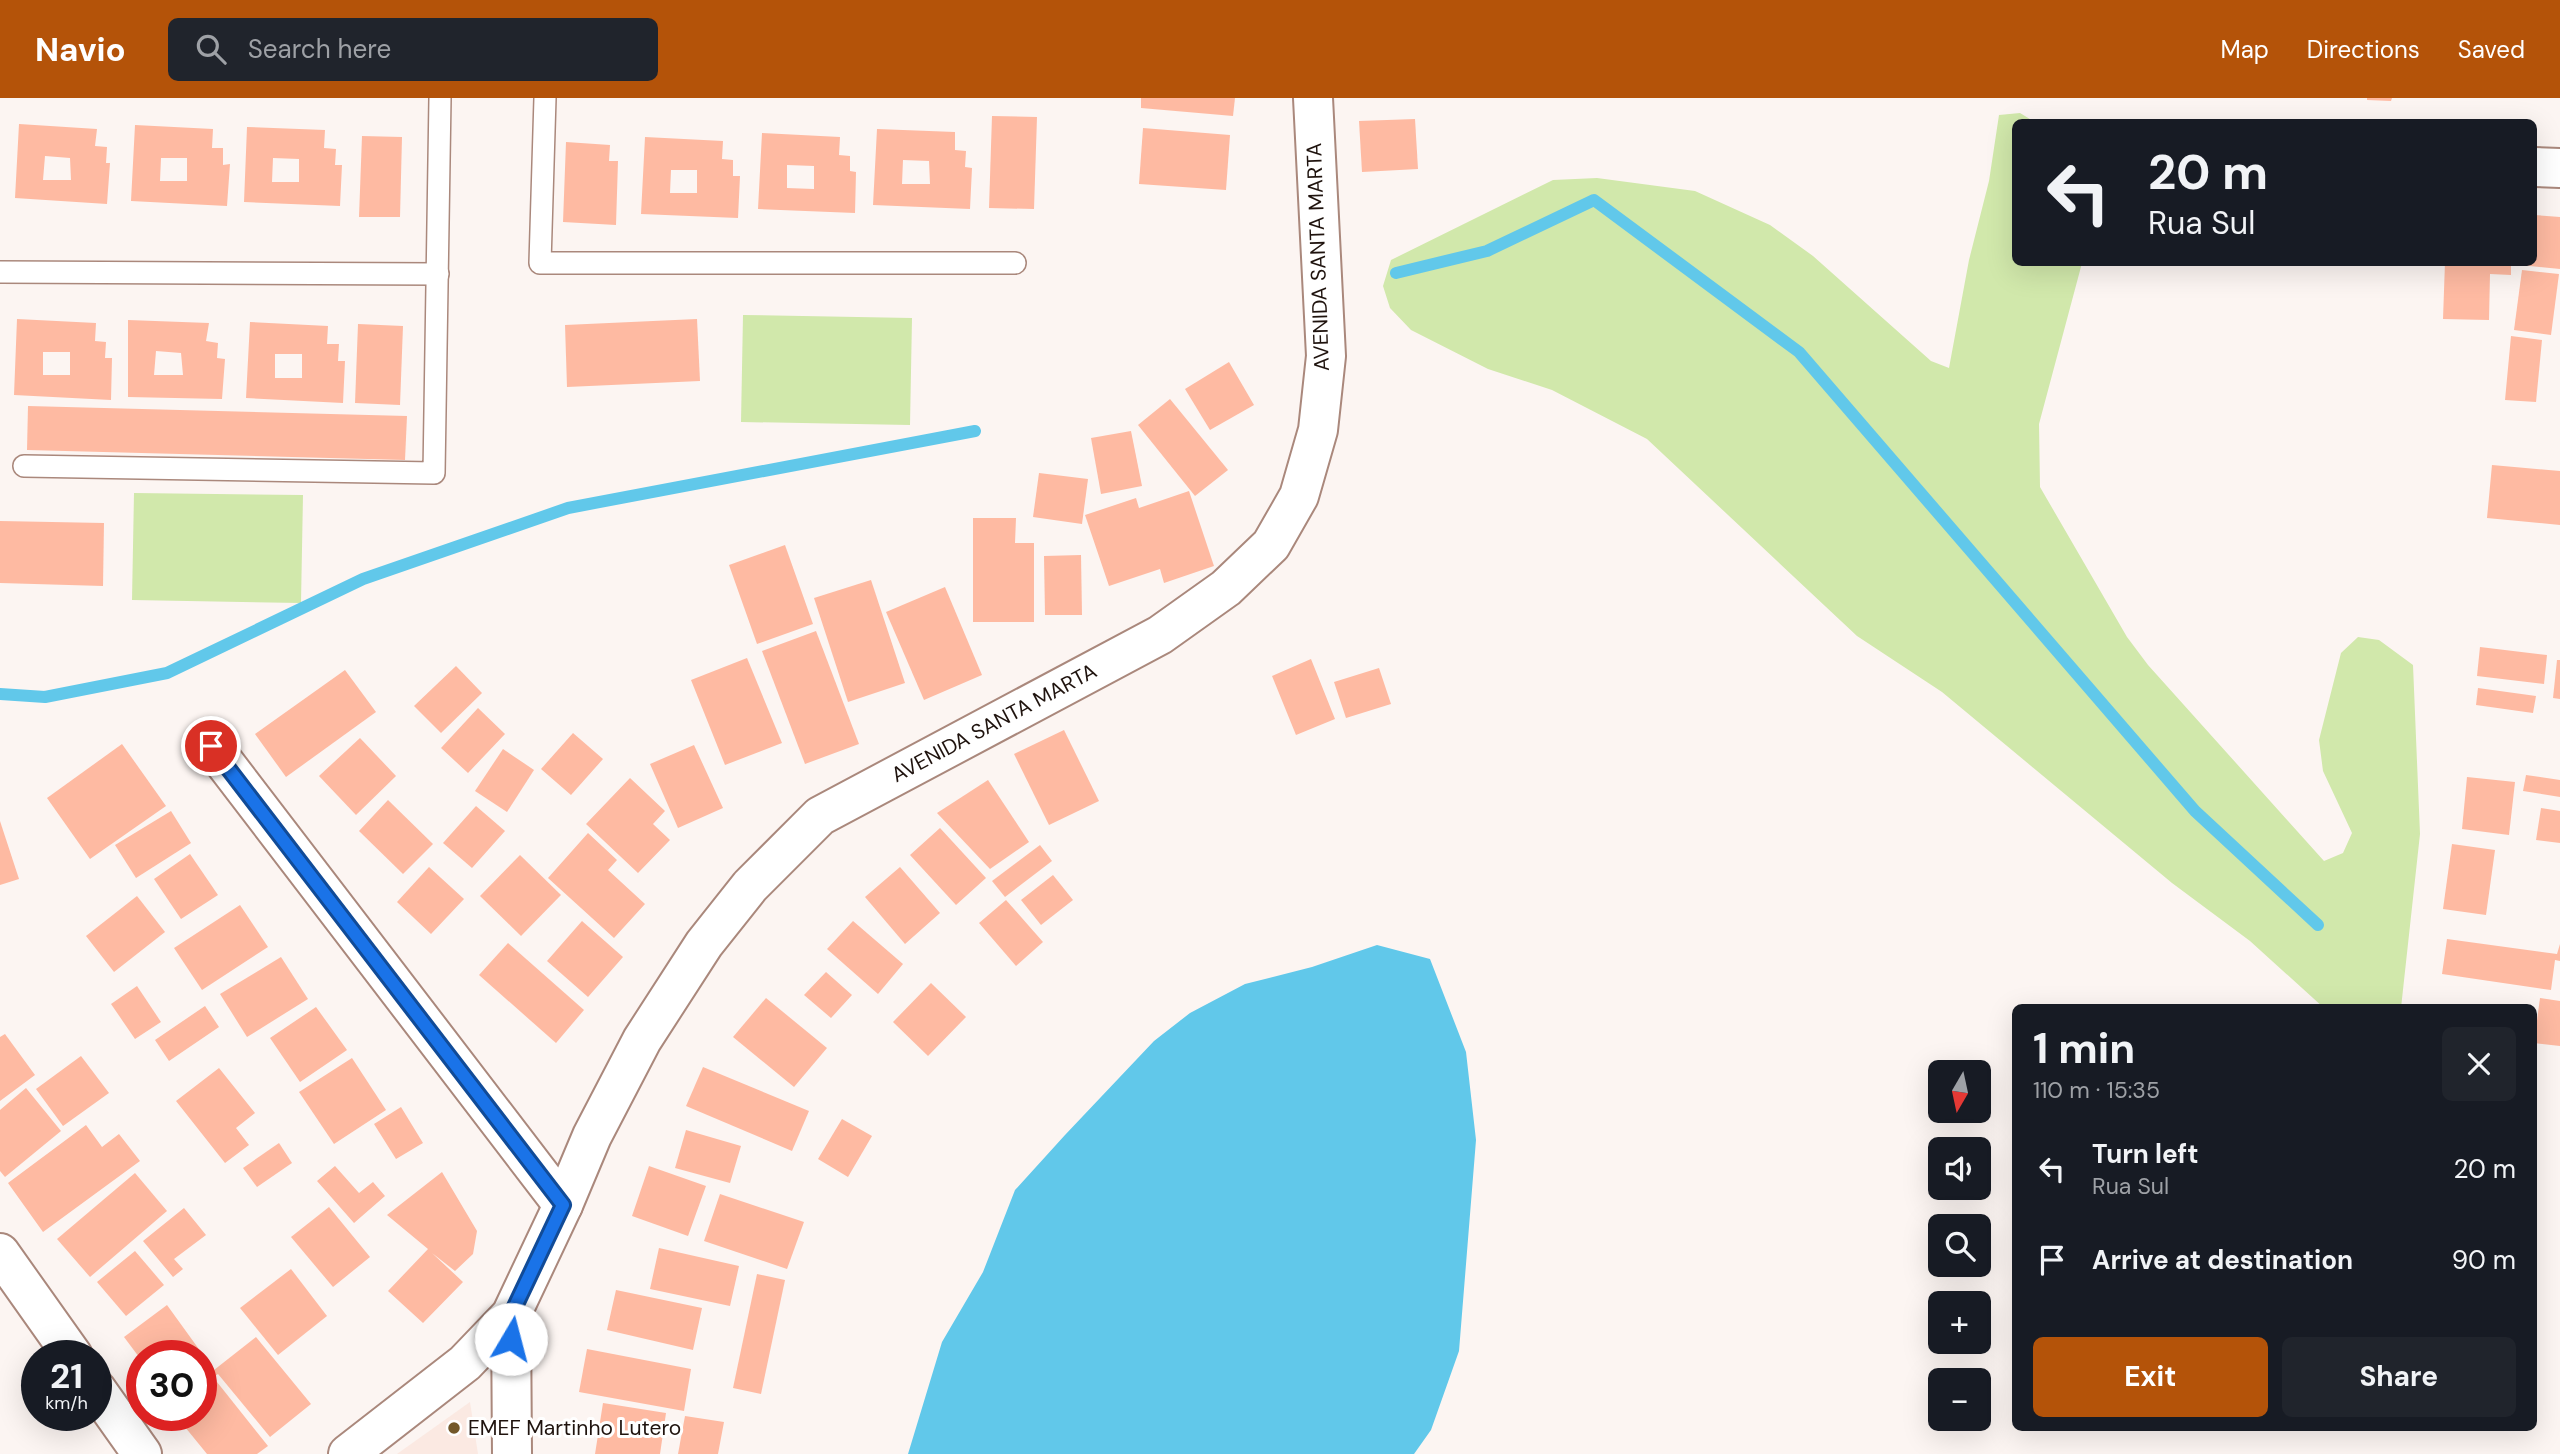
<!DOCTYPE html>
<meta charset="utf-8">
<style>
body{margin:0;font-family:"DM Sans",sans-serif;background:#20242c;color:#f1f3f6;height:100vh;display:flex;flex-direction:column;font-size:26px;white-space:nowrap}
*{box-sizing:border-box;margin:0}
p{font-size:23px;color:#9ea1a6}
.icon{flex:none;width:38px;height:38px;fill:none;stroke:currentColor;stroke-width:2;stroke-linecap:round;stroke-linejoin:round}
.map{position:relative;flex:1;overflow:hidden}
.details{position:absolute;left:2012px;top:906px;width:525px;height:427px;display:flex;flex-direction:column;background:#171b24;border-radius:10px;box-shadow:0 7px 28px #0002}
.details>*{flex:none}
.top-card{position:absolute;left:2012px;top:21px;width:525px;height:147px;border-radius:10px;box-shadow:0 7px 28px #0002;background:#171b24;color:#f1f3f6;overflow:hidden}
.needle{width:46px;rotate:189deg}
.tools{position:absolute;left:1928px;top:962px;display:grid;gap:14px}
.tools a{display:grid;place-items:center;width:63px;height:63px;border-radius:10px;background:#171b24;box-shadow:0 7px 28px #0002;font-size:35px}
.speed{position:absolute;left:21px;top:1242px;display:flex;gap:14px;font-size:35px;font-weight:700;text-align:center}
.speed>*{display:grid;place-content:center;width:91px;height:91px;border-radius:50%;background:#171b24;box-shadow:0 7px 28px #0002;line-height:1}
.speed small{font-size:18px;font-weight:400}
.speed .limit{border:10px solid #d22;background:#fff;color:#111}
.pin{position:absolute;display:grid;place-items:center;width:60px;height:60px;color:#fff;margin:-30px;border:4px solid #fff;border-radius:50%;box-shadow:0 2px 7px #0007}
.me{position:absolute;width:77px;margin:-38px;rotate:8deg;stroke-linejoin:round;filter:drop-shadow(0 0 5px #0008)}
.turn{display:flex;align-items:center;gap:24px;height:147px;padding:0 21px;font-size:32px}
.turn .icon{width:91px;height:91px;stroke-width:2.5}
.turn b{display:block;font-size:49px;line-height:60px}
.round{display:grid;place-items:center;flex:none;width:74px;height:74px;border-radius:10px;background:#20242c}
.overview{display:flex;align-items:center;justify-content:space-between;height:119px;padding:0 21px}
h1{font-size:42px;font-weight:700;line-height:52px}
.primary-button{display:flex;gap:14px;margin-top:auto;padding:14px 21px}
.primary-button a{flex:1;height:80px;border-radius:10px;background:#b45309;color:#fff;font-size:28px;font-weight:700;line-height:80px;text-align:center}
.primary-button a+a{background:#20242c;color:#f1f3f6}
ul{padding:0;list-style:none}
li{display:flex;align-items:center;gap:21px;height:91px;padding:0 21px}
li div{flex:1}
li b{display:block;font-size:26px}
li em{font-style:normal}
header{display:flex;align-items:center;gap:42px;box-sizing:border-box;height:98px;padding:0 35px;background:#b45309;color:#fff}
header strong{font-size:33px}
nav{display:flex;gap:38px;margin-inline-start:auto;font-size:24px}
.search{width:490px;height:63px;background:#20242c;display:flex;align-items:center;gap:18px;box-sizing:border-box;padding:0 24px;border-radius:10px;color:#9ea1a6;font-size:26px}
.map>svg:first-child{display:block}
.built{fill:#fbe9e2}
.green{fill:#d1e8ab}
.water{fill:#61c8ea}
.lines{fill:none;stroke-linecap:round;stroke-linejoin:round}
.stream{stroke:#61c8ea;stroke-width:12}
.building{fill:#febaa2;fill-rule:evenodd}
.service-casing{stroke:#aa887c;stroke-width:24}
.minor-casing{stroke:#aa887c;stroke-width:42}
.tertiary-casing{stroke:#aa887c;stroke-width:42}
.service{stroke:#fff;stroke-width:21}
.minor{stroke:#fff;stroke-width:38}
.tertiary{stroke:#fff;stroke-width:38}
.route-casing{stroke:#114b97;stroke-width:18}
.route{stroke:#1a73e8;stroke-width:12}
.poi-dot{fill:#73582a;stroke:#fff;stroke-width:2.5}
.labels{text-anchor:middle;stroke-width:6;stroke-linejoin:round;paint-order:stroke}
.street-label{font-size:21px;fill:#1f130e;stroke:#fff}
.poi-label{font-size:21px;fill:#1f130e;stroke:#fff;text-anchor:start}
</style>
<header>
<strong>Navio</strong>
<div class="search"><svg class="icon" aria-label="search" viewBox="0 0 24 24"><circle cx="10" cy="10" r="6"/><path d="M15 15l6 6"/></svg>Search here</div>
<nav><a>Map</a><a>Directions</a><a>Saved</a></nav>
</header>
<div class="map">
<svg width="2560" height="1356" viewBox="0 0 2560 1356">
<rect width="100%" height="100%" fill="#fcf5f2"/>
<polygon class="built" points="470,1304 478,1356 397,1356"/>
<g class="green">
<polygon points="2020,15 2035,24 2016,24 2016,164 2082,165 2039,326 2040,389 2127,539 2148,567 2324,763 2343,755 2352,735 2323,673 2319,642 2341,555 2358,539 2379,542 2413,567 2420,736 2401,910 2324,910 2250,843 2172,785 1942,594 1857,538 1647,341 1552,292 1488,271 1411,232 1390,210 1383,188 1391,162 1553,82 1597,80 1695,93 1770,127 1813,158 1931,263 1949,270 1969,162 1989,83 1999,17"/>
<polygon points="743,217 912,220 910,327 741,324"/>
<polygon points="134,395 303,397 301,505 132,502"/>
</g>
<polygon class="water" points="1377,847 1430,861 1466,954 1476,1042 1459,1253 1431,1332 1414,1356 908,1356 942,1244 983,1174 1015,1092 1065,1037 1154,943 1190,915 1245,886 1312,869"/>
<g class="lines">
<g class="stream">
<polyline points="1396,175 1487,153 1594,102 1799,254 2195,713 2318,827"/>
<polyline points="0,596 45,599 167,575 363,481 568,410 975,333"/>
</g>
</g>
<g class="building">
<polygon points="1141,0 1235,0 1233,18 1141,10"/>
<polygon points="2367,0 2392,0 2391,3 2367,2"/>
<polygon points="992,18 1037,19 1034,111 989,110"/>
<polygon points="1415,21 1418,71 1362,74 1359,23"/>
<path d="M19,26l78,5 -2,17 12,1 -1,16h4l-3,41 -92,-6zM45,58l25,2 1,22h-28z"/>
<path d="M135,27l78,4 -1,19h11v17l7,-1 -3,42 -96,-5zM161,60h26v23h-27z"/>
<path d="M247,29l78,3 -1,18 12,1 -1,16h7l-2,41 -96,-4zM273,60l26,1v23h-27z"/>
<polygon points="1143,30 1230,37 1226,92 1139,86"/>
<path d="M877,31l78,3v18l11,1 -1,16 7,1 -2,41 -97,-4zM903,62l26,1 1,23h-28z"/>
<path d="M762,35l78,4 -1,18 11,1v15l6,1 -1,41 -97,-4zM787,67l27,1v23l-27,-1z"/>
<polygon points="362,38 402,39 400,119 359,119"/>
<path d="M645,39l78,4 -1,18 11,1v16h7l-2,42 -97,-4zM671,72h26v23h-27z"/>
<polygon points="566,44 610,47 609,63 618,63 616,127 563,124"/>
<polygon points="2534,117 2560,119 2560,171 2520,167 2520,164 2534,164"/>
<polygon points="2445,164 2511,164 2511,177 2490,176 2489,222 2443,221"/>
<polygon points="2522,172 2559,176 2551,237 2514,232"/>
<path d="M17,221l79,4 -1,18 11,1 -1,16h7l-1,42 -97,-5zM43,254h27v23h-27z"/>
<polygon points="697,221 700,283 567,289 565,227"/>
<path d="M128,222l81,3 -3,18 12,2 -1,15 8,1 -3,40 -94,-2zM156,253l25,2 2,22h-29z"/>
<path d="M250,224l78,4 -1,18h12l-1,17h7l-2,42 -97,-5zM275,256h27v24h-27z"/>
<polygon points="358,226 403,228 400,307 355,305"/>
<polygon points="2511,238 2542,242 2536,304 2505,302"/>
<polygon points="1229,264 1254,307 1210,332 1185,291"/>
<polygon points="1170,301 1228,372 1195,398 1138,327"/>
<polygon points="28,308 407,318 405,362 27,352"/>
<polygon points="1131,333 1142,388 1101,396 1091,340"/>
<polygon points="2492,367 2560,373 2560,427 2487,420"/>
<polygon points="1039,375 1088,381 1082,426 1033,419"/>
<polygon points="1189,393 1214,468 1164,485 1160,471 1109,488 1085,417 1136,400 1139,410"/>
<polygon points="973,420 1016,420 1015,445 1034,445 1034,524 973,524"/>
<polygon points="0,423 104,425 103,488 0,485"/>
<polygon points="785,447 813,526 757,546 729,467"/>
<polygon points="1081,457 1082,517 1045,517 1044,458"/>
<polygon points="871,482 905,585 848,604 814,500"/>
<polygon points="945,489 982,577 924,602 886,514"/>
<polygon points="816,533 859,646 805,666 762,553"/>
<polygon points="2480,549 2547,557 2544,586 2477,578"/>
<polygon points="747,560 782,645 725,667 691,582"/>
<polygon points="1311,561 1335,621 1296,637 1272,578"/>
<polygon points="2557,562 2560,562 2560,601 2553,600"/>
<polygon points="456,568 482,595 441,635 414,608"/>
<polygon points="1379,570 1391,606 1346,620 1334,584"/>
<polygon points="345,572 376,614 286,679 255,636"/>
<polygon points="2478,590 2536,598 2533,615 2476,607"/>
<polygon points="478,610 505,636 468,675 441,650"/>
<polygon points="1064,632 1099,703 1049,727 1014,656"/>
<polygon points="573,635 603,661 571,697 541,671"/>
<polygon points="360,640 396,678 356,717 319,678"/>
<polygon points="122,646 166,708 90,761 47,700"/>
<polygon points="694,647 723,710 678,730 650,666"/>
<polygon points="503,651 534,672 507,714 475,693"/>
<polygon points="2526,677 2560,682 2560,699 2523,693"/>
<polygon points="2467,679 2515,684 2509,737 2462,731"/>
<polygon points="630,680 665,713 653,726 670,742 638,775 586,726"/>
<polygon points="988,682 1029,744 990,771 937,715"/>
<polygon points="388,702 433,746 403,776 359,733"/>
<polygon points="476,708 505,733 472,770 443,745"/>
<polygon points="2541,710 2560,713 2560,745 2536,742"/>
<polygon points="171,713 191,745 136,780 115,747"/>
<polygon points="0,723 19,781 0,787"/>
<polygon points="940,730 986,780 956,807 910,757"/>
<polygon points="588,735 617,762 608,772 645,806 614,840 548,780"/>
<polygon points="2452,746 2495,752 2486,817 2443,811"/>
<polygon points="1040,747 1052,763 1005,799 992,783"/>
<polygon points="190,756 218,797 181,821 154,781"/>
<polygon points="520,757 561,797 521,838 480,798"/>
<polygon points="429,769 464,801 431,836 397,804"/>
<polygon points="900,769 940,815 905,846 865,799"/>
<polygon points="1053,777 1073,802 1041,827 1021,802"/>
<polygon points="137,798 165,834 114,874 86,838"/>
<polygon points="1006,802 1043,844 1016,868 979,825"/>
<polygon points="240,807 268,849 202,892 174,850"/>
<polygon points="582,823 623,859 588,899 547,863"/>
<polygon points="853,823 903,866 878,896 827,851"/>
<polygon points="2447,841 2557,856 2560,846 2560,863 2555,862 2551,892 2442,876"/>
<polygon points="508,845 584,912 556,945 479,877"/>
<polygon points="281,859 308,901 247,939 220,896"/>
<polygon points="826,874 852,897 831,920 804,897"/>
<polygon points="931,885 966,919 928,958 893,924"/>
<polygon points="137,888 161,924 135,941 111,906"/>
<polygon points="766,900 827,950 794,989 733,939"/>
<polygon points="2540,900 2560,903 2560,948 2534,945"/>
<polygon points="205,908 219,929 169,963 155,942"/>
<polygon points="316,909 347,952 300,984 270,940"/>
<polygon points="5,936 35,977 0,1003 0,939"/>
<polygon points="81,958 109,995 63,1028 36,991"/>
<polygon points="352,960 386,1012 334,1046 299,994"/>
<polygon points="703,969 809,1013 792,1053 686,1008"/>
<polygon points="219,970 255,1015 236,1030 249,1047 225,1065 176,1003"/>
<polygon points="26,990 61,1033 5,1079 0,1073 0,1012"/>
<polygon points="401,1009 423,1045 396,1061 374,1026"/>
<polygon points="842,1021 872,1038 848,1079 818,1061"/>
<polygon points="86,1027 102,1049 119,1036 140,1063 43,1134 8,1085"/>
<polygon points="686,1032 741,1048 730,1085 675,1070"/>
<polygon points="279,1045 292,1065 257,1089 243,1070"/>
<polygon points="335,1068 359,1095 373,1084 385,1098 354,1125 317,1083"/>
<polygon points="649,1068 706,1088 688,1138 632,1118"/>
<polygon points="442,1074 477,1133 473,1156 455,1173 432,1155 463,1184 423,1225 388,1193 428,1151 387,1117"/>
<polygon points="135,1075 167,1113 90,1179 57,1141"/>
<polygon points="720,1096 804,1124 787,1171 704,1143"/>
<polygon points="329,1109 370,1159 333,1189 291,1139"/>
<polygon points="184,1110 206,1137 174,1161 183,1171 173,1179 143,1143"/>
<polygon points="659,1150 739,1168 730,1208 650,1191"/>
<polygon points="135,1153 164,1187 126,1218 97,1184"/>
<polygon points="291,1171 327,1218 278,1257 240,1210"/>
<polygon points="757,1176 785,1182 761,1296 733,1290"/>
<polygon points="616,1192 702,1210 693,1252 607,1232"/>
<polygon points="167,1207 214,1272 256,1239 311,1306 270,1339 218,1276 201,1288 201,1258 142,1258 142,1263 124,1239"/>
<polygon points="587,1251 691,1271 684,1313 579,1294"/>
<polygon points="217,1284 268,1348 257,1356 207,1356 176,1318 201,1318 201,1296"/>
<polygon points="603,1305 666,1315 660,1356 595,1356"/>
<polygon points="685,1318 724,1324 718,1356 678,1356"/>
</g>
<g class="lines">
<g class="service-casing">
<g id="service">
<polyline points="545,0 540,165 1015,165"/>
<polyline points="0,174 438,176"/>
<polyline points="24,368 434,375 440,0"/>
</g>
</g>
<g class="minor-casing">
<g id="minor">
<polyline points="2534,69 2560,70"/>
<polyline points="211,647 563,1107"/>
<polyline points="0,1155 73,1258"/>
<polyline points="511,1217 512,1356"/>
<polyline points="96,1291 142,1356"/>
</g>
</g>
<g class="tertiary-casing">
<polyline id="tertiary" points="348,1356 465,1265 511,1217 563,1107 592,1038 642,942 704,846 750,788 820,718 1160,537 1226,490 1271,447 1299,398 1318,332 1326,258 1313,0"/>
</g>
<use href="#service" class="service"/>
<use href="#minor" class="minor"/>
<use href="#tertiary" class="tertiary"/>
</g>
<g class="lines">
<g class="route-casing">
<polyline id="route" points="211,648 563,1107 511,1217 511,1241"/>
</g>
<use href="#route" class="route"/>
</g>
<circle class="poi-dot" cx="454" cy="1330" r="7"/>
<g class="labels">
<g class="street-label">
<text transform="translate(1318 159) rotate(-92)" y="7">AVENIDA SANTA MARTA</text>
<text transform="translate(994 625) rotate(-28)" y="7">AVENIDA SANTA MARTA</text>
</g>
<g class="poi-label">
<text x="468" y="1337">EMEF Martinho Lutero</text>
</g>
</g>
</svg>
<div class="tools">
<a><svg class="needle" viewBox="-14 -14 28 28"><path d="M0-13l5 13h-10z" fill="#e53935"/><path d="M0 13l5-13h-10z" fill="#9ea1a6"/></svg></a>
<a><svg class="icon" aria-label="sound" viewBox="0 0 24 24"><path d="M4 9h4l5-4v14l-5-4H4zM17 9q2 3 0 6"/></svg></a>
<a><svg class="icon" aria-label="search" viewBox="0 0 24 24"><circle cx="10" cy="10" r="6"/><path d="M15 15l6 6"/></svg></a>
<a>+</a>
<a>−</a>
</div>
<div class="speed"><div>21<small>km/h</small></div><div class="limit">30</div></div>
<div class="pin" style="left:211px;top:648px;background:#d93025"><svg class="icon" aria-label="arrive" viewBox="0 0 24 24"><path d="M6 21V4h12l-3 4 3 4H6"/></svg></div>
<svg class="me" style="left:511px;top:1241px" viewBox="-20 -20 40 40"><circle r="19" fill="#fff"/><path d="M0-13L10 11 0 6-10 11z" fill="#1a73e8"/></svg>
<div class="top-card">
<div class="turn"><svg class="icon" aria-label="left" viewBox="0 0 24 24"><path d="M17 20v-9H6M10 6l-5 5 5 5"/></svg><div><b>20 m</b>Rua Sul</div></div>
</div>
<section class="details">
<div class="overview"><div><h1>1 min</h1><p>110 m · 15:35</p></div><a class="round"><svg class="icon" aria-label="close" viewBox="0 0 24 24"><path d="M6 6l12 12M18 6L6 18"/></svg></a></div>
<ul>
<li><svg class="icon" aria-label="left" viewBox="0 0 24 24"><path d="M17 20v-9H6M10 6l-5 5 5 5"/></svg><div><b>Turn left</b><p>Rua Sul</p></div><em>20 m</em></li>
<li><svg class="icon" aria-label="arrive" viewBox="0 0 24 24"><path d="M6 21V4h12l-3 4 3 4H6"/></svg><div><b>Arrive at destination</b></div><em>90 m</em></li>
</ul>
<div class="primary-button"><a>Exit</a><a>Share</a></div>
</section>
</div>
